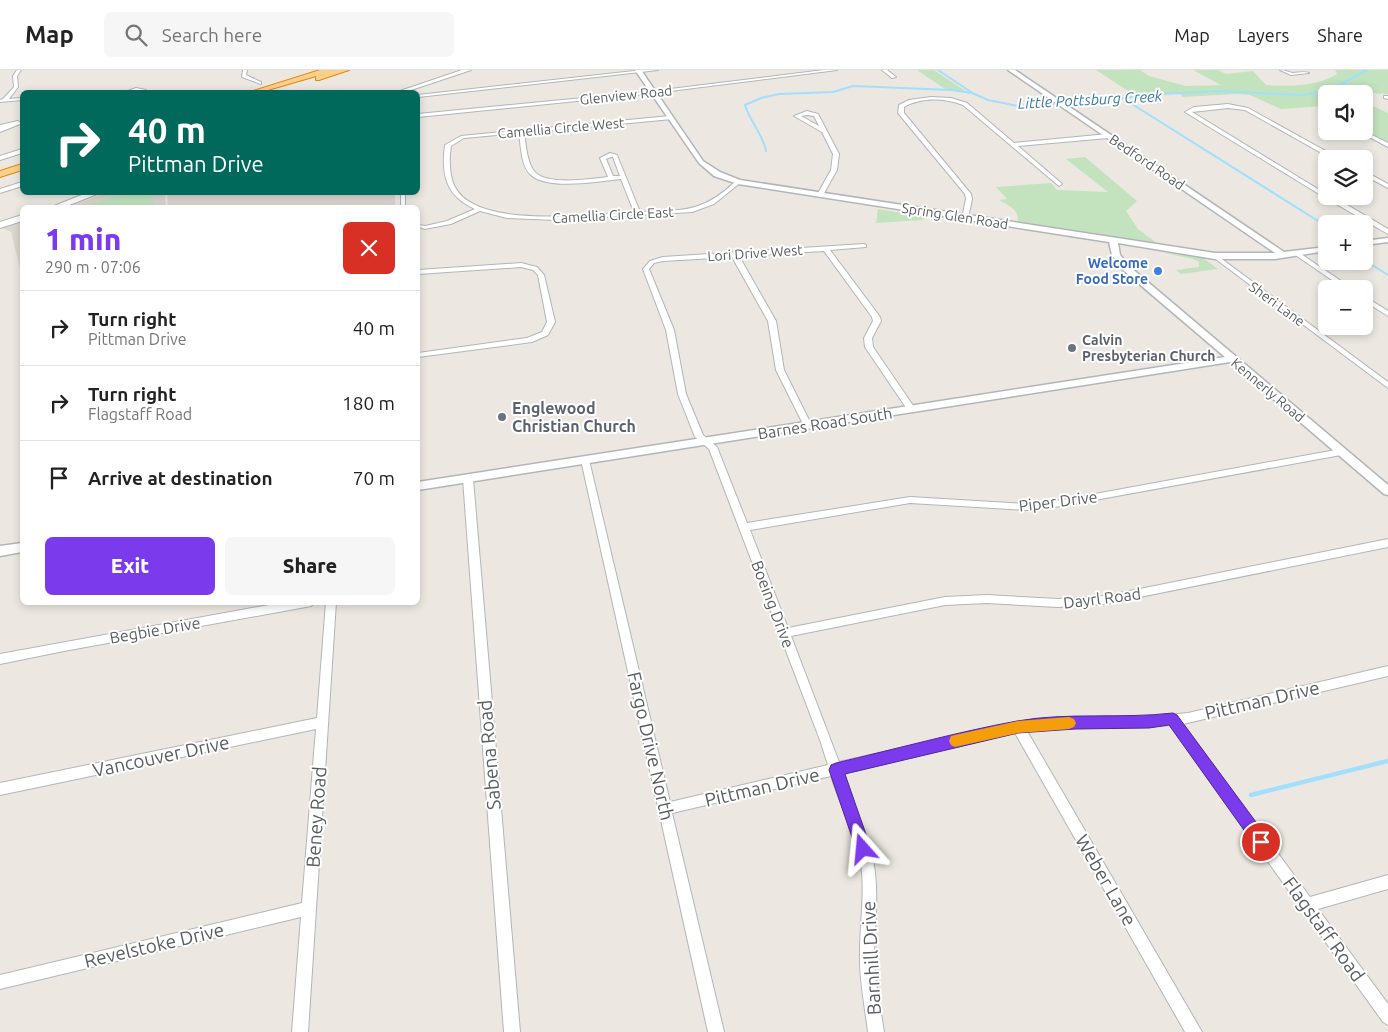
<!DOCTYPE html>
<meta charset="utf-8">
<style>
body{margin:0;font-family:Ubuntu,sans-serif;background:#f6f6f6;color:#222;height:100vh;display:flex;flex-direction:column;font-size:19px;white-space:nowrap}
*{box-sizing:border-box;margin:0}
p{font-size:16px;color:#767676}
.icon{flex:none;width:28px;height:28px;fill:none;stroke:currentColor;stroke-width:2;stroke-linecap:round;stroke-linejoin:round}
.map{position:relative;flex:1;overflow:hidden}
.panel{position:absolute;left:20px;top:135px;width:400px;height:400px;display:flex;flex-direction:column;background:#fff;border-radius:8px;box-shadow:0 2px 8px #0003}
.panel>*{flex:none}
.guide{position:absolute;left:20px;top:20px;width:400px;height:105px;border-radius:8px;box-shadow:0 2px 8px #0003;background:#00695c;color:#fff;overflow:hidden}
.buttons{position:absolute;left:1318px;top:15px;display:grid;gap:10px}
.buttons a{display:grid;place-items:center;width:55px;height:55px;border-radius:8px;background:#fff;box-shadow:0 2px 8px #0003;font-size:25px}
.pin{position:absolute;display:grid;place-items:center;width:42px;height:42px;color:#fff;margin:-21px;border:2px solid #fff;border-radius:50%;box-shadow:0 1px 5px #0007}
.me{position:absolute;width:55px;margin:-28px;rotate:342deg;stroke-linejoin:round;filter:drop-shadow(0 0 4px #0008)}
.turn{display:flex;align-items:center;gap:18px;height:105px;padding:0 25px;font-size:22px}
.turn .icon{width:65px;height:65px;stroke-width:2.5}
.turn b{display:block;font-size:35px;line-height:42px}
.round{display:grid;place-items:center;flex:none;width:52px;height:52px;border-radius:8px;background:#f6f6f6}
.summary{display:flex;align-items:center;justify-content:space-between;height:85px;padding:0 25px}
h1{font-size:30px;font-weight:800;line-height:38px;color:#7c3aed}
.action{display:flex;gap:10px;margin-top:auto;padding:10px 25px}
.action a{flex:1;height:58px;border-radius:8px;background:#7c3aed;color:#fff;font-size:20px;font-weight:800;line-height:58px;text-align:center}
.action a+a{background:#f6f6f6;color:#222}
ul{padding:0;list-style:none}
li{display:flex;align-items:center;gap:15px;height:75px;padding:0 25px;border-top:1px solid #e0e0e0}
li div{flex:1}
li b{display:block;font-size:19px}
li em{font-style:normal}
header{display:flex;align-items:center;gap:30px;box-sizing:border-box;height:70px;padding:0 25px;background:#fff;border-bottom:1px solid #e0e0e0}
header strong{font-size:24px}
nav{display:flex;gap:28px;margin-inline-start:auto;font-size:18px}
.search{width:350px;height:45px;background:#f6f6f6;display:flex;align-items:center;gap:12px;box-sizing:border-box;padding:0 18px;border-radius:8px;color:#767676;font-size:19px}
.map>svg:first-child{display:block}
.education{fill:#dcd7cf}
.green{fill:#c2e3be}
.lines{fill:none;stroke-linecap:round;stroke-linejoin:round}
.stream-far1{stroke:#a1dffc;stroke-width:2}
.stream{stroke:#a1dffc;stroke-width:4.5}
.pedestrian-casing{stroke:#b2b5b8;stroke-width:2}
.minor-casing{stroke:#b2b5b8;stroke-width:2}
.tertiary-casing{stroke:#b2b5b8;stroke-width:3}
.secondary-casing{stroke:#b1b5b8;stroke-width:2}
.motorway-casing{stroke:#e58608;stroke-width:2}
.pedestrian{fill:#fff;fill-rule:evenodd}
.minor{fill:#fff;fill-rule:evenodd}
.tertiary{fill:#fff;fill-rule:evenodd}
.secondary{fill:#fff;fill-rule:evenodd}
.motorway{fill:#f9d08b;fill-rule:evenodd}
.route{fill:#7c3aed;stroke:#51269a}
.slow{fill:#f59e0b}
.shop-dot{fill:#3f7fe0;stroke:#fff;stroke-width:2}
.worship-dot{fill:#6b7280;stroke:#fff;stroke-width:2}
.labels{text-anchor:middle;stroke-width:4;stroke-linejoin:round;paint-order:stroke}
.far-street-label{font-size:14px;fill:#5a5e61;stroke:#fff}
.far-shop-label{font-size:14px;font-weight:bold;fill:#366cbe;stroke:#fff;text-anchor:end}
.far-worship-label{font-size:14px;font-weight:bold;fill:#5b616d;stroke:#fff;text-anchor:start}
.far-water-label{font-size:15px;font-style:italic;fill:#3d7ba3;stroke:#fff}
.worship-label{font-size:16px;font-weight:bold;fill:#5b616d;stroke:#fff;text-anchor:start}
.street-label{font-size:16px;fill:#5a5e61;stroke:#fff}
.near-street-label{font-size:19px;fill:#5a5e61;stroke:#fff}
</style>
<header>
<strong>Map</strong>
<div class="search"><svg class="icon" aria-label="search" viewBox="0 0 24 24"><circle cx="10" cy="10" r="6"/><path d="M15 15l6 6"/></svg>Search here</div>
<nav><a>Map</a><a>Layers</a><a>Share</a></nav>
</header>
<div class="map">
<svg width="1388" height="962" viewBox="0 0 1388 962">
<rect width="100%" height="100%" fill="#ece8e1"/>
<g class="education">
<polygon points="109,122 165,123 166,138 64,138"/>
<polygon points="167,123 395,123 395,137 168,137"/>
<polygon points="22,151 22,207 11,162 2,158"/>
</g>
<g class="green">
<polygon points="917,0 934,0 967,22 945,19"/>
<path d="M1096,0h44l9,6 37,10 35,-1 -28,-15h25l8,4 27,-3 13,14c24,1 50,2 71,-11l-2,-4h53v24l-16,-1 -10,-3 -18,2 3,2h-21v12l-45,3 -31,-14 -14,-1 -53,3 -4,-4 -43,3z"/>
<polygon points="1364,32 1388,43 1388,73 1364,61"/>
<path d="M1085,87l52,44 -11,10 12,18 20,15 -141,-21c4,-13 -8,-17 -18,-23l8,-1 -11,-12 55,-4 6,7 51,2 -42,-33z"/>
<polygon points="137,122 152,123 150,125 155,137 83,137 111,128"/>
<polygon points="878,139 925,147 922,150 876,153"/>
<polygon points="1160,182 1203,188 1218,199 1181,204 1176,200 1199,197 1199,192 1193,189"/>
</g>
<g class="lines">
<g class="stream-far1">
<polyline points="938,0 971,22"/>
<polyline points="1124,29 1326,156"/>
<path d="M766,81c-3,-17 -16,-29 -21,-46l16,-7 18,-4 54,-2 20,-6 98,4 21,3 16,7 30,6 93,-6 32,-5 76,-4 83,4 26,-4 39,-21"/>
<polyline points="1364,190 1388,205"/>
</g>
<polyline class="stream" points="1251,725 1388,691"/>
<g class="pedestrian-casing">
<g id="pedestrian">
<rect x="401" y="122" width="4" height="16"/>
<polygon points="418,155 426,156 426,157 424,158 418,157"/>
</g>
</g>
<g class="minor-casing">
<g id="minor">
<polygon points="17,0 21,0 17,6 18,17 9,29 22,28 22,30 0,32 0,30 3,29 14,17 13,6"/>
<polygon points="243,0 247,0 246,5 261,12 261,14 242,7"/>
<polygon points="643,0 658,0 418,27 418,25"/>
<polygon points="824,0 837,0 646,24 418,47 418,44 646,22"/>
<polygon points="882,0 887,0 896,7 892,8"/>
<path d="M1280,0c5,0 8,2 12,3 6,0 12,-2 17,0l-18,2z"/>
<polygon points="136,18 146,20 141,22 136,22 136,20 125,22"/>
<polygon points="1384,26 1388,26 1388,29 1384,28"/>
<path d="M931,27l20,1 16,5 47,40 94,-9 3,2 -3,2 -90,8 43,37 1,1 -3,2 -96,-81c-19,-7 -41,-8 -59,2v6l67,81 1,5 -4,19 -3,2 -3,-2 4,-19 -1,-5 -67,-81 1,-8 10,-5z"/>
<polygon points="1228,34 1248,38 1340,89 1332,89 1245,40 1228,38 1192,42 1326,124 1326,126 1332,126 1388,159 1388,164 1324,127 1185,42 1194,37"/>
<path d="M807,41l11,3 21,40 -2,16 -14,25 -3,2 -3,-2 14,-25 2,-16 -11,-22 -28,-16zM807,45l7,1 5,10 -18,-10z"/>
<path d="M670,46l2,3 -148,14c2,12 3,29 10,38 11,15 57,8 74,6l-8,-19 10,-5 7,2 23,57c45,-2 62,1 96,-31h4v2l-26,21 -22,8 -137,8 -48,-2 -27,-7 -29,13 -27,5 -3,-2 26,-6 28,-12c-29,-13 -34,-34 -30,-64l16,-9zM519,63c2,13 2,32 11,41 15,17 71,7 91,5l13,33c-40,2 -157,18 -179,-25 -6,-11 -6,-29 -4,-41l13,-8zM611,87h2l7,19h-7l-7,-17z"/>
<polygon points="18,51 21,53 20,54 0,62 0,55"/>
<polygon points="1358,61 1364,61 1388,73 1388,77"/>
<polygon points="22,79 22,83 0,90 0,86"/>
<polygon points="1364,101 1388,114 1388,118 1364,105"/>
<polygon points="22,112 22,116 0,123 0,119"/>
<path d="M864,174l2,1v2l-36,3 50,67 1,4 -9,17 1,9 43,63 -1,2h-6l-44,-65 -1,-9 9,-17 -1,-4 -48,-66 -85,5 37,65 8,49 28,56 -4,3 -4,-3 -28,-56 -8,-49 -36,-64 -69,4 -9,2 -5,6 25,61 12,64 17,41 14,12 30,76 163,-26 117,7 35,-4 279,-51 4,3 -4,3 -279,51 -35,4 -117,-7 -160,27 38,98 157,-31 42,-2 71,4 47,-3 283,-57v8l-283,57 -47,3 -71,-4 -42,2 -154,31 48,126 159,-36 40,-7 111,-2 39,-4 200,-47v10l-205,48 127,173 78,-22v14l-70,20 70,95v21l-5,-3 -213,-297 -21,2 -111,2 -11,2 175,301h-17l-170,-299 -172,40c9,29 24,57 30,87 6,30 2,62 1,92 0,27 6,54 10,80h-16c-3,-26 -9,-53 -8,-80 0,-30 6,-64 0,-93 -6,-28 -20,-55 -29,-83l-159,37 52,219h-16l-127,-572 4,-3 4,3 81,342 158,-37 -8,-25 -111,-291 -14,-12 -17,-43 -12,-64 -23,-61 7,-8 13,-4z"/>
<polygon points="1296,181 1298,182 1353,219 1345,219 1294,184 1293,183"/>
<polygon points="1215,184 1388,312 1388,318 1213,187 1212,186"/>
<polygon points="521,193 537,197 544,205 555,252 548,265 532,272 418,287 418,283 527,268 542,262 547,252 538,205 533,200 521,197 418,204 418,200"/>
<polygon points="1364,226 1388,241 1388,246 1364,231"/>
<polygon points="468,406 473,409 520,962 504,962 463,409"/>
<polygon points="285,532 316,532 311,536 64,581 0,594 0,584"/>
<polygon points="326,532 336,532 308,962 292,962 301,847 0,919 0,905 302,833 316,659 0,725 0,713 317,648"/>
</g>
</g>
<g class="tertiary-casing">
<g id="tertiary">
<polygon points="635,0 641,0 703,91 720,102 740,110 1215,183 1275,183 1008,0 1015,0 1284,182 1326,177 1326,181 1275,189 1215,189 1118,173 1120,185 1130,197 1388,415 1388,425 1384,424 1230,292 418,420 418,412 1225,287 1124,201 1112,185 1109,172 738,114 714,106 699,93"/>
<polygon points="1388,168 1388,172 1364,175 1364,171"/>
<polygon points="22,473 22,482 0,486 0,476"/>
</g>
</g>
<g class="secondary-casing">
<g id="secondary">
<polygon points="462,0 471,0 405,22 397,22"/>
<polygon points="89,122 102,122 62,138 49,138"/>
<polygon points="22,145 22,151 0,158 0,152"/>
</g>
</g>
<g class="motorway-casing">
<g id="motorway">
<polygon points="320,0 349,0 319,10 316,10 316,6 261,22 250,22"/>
<polygon points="22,94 22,100 0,107 0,101"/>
</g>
</g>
<use href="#pedestrian" class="pedestrian"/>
<use href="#minor" class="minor"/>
<use href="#tertiary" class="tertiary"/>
<use href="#secondary" class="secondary"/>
<use href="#motorway" class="motorway"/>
</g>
<path class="route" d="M1173,643l4,2 90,122 2,5 -2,5 -6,2 -5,-2 -87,-122 -20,3 -74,1 -57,4 -173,41 26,75 -3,5 -5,3 -5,-3 -2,-5 -27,-79 2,-5 5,-2c60,-14 121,-31 181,-42 51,-9 104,-2 156,-8z"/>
<polygon class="slow" points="1069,647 1074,649 1076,653 1074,657 1069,659 1018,663 955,677 951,675 949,671 951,666 955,665 1018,651"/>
<circle class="shop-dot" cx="1158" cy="201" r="5"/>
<g class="worship-dot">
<circle cx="1072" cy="278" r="5"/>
<circle cx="502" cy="347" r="5"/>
</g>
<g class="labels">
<g class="far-street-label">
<text transform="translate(626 25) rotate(-6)" y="5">Glenview Road</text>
<text transform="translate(561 58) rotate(-5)" y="5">Camellia Circle West</text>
<text transform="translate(1147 92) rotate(34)" y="5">Bedford Road</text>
<text transform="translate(613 145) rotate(-3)" y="5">Camellia Circle East</text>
<text transform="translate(955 146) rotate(9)" y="5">Spring Glen Road</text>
<text transform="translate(755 183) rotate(-4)" y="5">Lori Drive West</text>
<text transform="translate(1277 234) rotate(36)" y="5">Sheri Lane</text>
<text transform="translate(1268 320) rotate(40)" y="5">Kennerly Road</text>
</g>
<g class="far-shop-label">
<text x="1148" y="198">Welcome<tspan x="1148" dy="16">Food Store</tspan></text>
</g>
<g class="far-worship-label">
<text x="1082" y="275">Calvin<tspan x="1082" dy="16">Presbyterian Church</tspan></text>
</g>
<g class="far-water-label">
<text transform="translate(1090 30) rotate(-3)" y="5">Little Pottsburg Creek</text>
</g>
<g class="worship-label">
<text x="512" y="344">Englewood<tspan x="512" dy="18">Christian Church</tspan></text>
</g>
<g class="street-label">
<text transform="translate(825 353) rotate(-9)" y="6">Barnes Road South</text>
<text transform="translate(1058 431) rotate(-7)" y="6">Piper Drive</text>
<text transform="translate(1102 528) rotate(-7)" y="6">Dayrl Road</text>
<text transform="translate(773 534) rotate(69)" y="6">Boeing Drive</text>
<text transform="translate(155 560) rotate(-10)" y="6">Begbie Drive</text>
</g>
<g class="near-street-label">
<text transform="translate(1262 630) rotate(-13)" y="7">Pittman Drive</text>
<text transform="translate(651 676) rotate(77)" y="7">Fargo Drive North</text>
<text transform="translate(489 685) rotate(-95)" y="7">Sabena Road</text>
<text transform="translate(161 686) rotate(-12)" y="7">Vancouver Drive</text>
<text transform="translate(762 717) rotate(-13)" y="7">Pittman Drive</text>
<text transform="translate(316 747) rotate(-86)" y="7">Beney Road</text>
<text transform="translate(1106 810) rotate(60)" y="7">Weber Lane</text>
<text transform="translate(1324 859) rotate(54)" y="7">Flagstaff Road</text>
<text transform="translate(154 875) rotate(-13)" y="7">Revelstoke Drive</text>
<text transform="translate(871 888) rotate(-93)" y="7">Barnhill Drive</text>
</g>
</g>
</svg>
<div class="buttons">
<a><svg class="icon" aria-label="sound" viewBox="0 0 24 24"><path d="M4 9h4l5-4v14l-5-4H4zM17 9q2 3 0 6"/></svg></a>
<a><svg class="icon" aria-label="layers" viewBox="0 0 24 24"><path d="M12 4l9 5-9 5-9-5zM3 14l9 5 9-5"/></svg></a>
<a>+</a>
<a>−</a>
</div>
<div class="pin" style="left:1261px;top:772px;background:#d93025"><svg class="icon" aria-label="arrive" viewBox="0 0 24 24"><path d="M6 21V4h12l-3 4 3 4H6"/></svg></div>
<svg class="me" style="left:863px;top:779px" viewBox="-20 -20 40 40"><path d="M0-17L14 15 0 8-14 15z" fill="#7c3aed" stroke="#fff" stroke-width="4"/></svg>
<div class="guide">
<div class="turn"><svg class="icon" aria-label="right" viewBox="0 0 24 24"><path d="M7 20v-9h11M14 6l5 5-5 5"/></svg><div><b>40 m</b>Pittman Drive</div></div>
</div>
<section class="panel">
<div class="summary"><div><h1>1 min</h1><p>290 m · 07:06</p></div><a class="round" style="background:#d93025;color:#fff"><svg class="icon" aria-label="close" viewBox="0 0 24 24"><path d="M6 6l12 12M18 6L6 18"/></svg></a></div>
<ul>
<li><svg class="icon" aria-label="right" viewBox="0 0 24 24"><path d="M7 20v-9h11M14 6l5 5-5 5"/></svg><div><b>Turn right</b><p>Pittman Drive</p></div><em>40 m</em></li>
<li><svg class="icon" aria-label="right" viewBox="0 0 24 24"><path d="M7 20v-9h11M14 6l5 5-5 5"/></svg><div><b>Turn right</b><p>Flagstaff Road</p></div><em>180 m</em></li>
<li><svg class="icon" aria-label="arrive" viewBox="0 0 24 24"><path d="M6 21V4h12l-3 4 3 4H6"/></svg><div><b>Arrive at destination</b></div><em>70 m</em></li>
</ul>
<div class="action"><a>Exit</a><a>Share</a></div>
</section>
</div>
